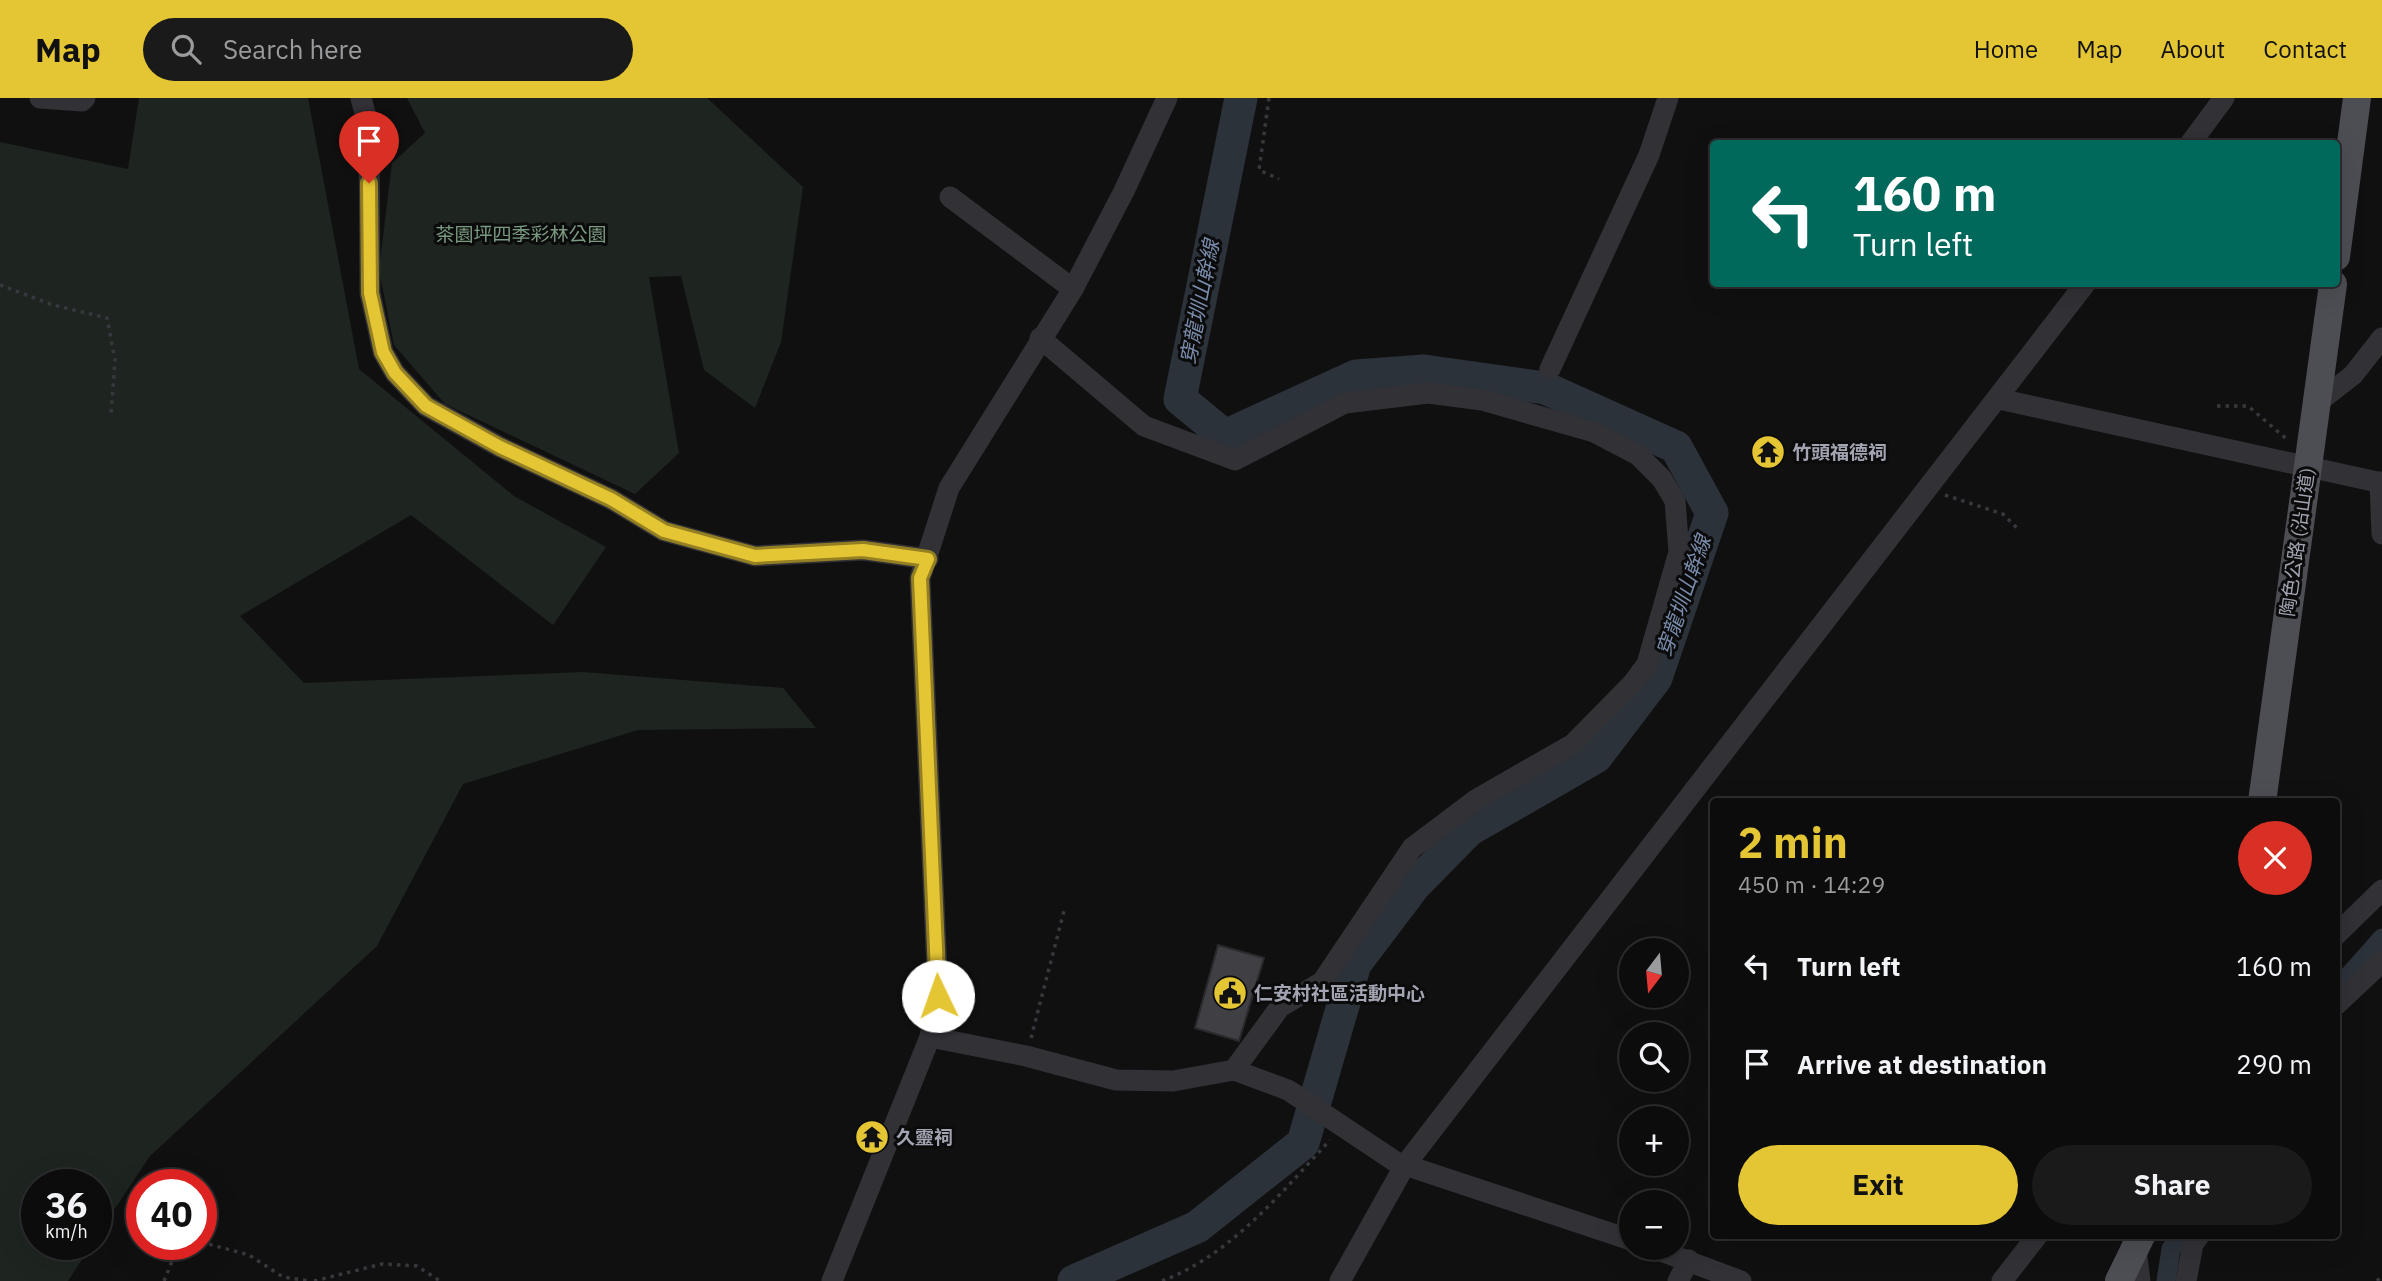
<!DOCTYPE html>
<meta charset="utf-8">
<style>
body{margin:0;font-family:"IBM Plex Sans","Noto Sans TC",sans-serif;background:#1a1a1b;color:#f1f3f6;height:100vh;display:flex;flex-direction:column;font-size:26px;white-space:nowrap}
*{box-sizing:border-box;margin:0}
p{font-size:23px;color:#9a9b9d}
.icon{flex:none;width:38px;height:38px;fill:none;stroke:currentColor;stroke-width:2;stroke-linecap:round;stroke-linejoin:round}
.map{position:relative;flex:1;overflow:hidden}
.sheet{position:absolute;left:1710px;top:700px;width:630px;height:441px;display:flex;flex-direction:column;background:#0c0c0d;border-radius:7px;box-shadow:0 7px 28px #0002,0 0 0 2px #2c2c2e}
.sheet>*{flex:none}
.banner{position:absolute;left:1710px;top:42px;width:630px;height:147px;border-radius:7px;box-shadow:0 7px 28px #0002,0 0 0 2px #2c2c2e;background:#00695c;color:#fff;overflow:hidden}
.needle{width:46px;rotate:196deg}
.controls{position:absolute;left:1619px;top:840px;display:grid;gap:14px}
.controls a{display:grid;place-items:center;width:70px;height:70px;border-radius:50%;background:#0c0c0d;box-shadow:0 7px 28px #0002,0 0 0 2px #2c2c2e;font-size:35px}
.speed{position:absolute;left:21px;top:1071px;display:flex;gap:14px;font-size:35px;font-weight:700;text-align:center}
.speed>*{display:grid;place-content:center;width:91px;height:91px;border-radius:50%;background:#0c0c0d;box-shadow:0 7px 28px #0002,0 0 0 2px #2c2c2e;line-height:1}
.speed small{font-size:18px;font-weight:400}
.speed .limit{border:10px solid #d22;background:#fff;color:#111}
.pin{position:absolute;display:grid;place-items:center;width:60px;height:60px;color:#fff;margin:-72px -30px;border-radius:50% 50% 50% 0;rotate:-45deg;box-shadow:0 0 7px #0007}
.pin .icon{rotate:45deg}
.me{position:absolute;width:77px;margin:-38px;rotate:357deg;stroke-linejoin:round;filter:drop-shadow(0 0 5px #0008)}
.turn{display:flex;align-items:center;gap:24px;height:147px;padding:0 28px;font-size:32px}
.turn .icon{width:91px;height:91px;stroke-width:2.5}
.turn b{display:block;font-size:49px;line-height:60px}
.round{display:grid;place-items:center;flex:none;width:74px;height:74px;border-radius:37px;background:#1a1a1b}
.headline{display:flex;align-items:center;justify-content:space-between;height:119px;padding:0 28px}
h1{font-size:42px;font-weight:800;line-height:52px;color:#e4c534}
.action{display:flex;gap:14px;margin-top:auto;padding:14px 28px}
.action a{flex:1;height:80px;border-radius:42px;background:#e4c534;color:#111;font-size:28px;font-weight:800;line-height:80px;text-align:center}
.action a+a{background:#1a1a1b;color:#f1f3f6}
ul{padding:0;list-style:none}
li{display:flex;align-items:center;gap:21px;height:98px;padding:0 28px}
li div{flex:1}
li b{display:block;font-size:26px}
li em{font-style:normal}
header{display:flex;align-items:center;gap:42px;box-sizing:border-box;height:98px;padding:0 35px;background:#e4c534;color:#111}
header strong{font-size:33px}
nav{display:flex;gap:38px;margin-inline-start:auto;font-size:24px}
.search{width:490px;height:63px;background:#1a1a1b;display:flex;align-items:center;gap:18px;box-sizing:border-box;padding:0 24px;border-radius:38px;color:#9a9b9d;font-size:26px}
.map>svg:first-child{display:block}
.green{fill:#1e2520}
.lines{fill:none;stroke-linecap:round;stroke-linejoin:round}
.canal{stroke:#2c323a;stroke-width:19}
.river{stroke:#2c323a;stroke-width:33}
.building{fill:#3f3f44;stroke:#2a2a2d;stroke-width:2}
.path{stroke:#37383d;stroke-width:3.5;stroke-dasharray:3.5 5;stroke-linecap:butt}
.minor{stroke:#313136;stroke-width:21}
.major{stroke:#4d4e54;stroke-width:28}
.route-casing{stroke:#948022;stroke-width:18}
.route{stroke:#e4c534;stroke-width:12}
.labels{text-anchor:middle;stroke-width:6;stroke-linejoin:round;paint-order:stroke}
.park-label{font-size:19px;fill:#7a9b81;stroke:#0b0b0c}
.poi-label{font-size:19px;font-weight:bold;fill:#a2a4b1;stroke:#0b0b0c;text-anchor:start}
.street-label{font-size:19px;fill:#a2a4b1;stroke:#0b0b0c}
.water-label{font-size:21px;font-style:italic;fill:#7a8cab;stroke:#0b0b0c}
</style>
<header>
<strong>Map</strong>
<div class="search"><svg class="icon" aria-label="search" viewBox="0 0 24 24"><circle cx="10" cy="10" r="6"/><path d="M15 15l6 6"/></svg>Search here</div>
<nav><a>Home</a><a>Map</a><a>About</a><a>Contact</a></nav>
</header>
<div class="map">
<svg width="2382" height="1183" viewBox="0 0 2382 1183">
<rect width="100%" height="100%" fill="#101011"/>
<g class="green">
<polygon points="139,0 308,0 359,271 514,398 606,449 553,527 411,417 240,518 304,585 583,574 783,590 816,630 638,632 463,686 377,848 150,1058 96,1139 96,1087 37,1087 37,1146 92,1146 68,1183 0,1183 0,44 128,71"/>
<polygon points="407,0 707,0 803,89 781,244 755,310 704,272 681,178 649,179 679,355 635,396 445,306 394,247 379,172 392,65 425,35"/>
</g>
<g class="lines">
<g class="canal">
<polyline points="2336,892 2382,840"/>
<polyline points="2166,1183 2171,1151 2180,1138"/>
</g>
<polyline class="river" points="1074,1183 1197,1129 1303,1045 1355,866 1414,788 1469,732 1596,659 1656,580 1712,415 1676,349 1545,290 1424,273 1356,278 1225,338 1180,301 1241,0"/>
</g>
<polygon class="building" points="1218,847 1264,860 1239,943 1195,930"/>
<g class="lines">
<g class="path">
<polyline points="1269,0 1259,72 1279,81"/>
<polyline points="0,187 53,207 107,220 115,262 111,317"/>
<polyline points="2217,308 2248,308 2289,343"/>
<polyline points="1945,397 2003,416 2019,432"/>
<polyline points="1031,940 1064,813"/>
<polyline points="201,1144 249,1157 283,1179 311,1183"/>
<polyline points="164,1183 175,1156 191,1146"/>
<polyline points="314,1183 382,1166 417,1168 440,1183"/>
<path d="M1162,1183c69,-26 119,-88 168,-141"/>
<polyline points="2377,1183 2382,1178"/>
</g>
<g class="minor">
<polyline points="40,0 82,3 85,0"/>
<polyline points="361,0 369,30 370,195 383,254 395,275 426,308 500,349 611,401 664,433 755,458 863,452 928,461"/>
<polyline points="2190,46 2224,0"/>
<polyline points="950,99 1073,191"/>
<polyline points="1040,240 1144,328 1235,362 1345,305 1428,295 1482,302 1594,334 1638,357 1662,381 1675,403 1679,454 1647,566 1633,585 1573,646 1477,701 1412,750 1322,884 1280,909 1234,972"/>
<polyline points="1550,271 1649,57 1668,0"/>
<polyline points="1999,301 2382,385"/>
<polyline points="2318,304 2353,277 2382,240"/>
<polyline points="2380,384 2382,436"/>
<polyline points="2336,837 2382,792"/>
<polyline points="2336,907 2382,864"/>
<polyline points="930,939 1026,958 1116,982 1173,983 1234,972 1288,992 1396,1064 1631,1142"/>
<polyline points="1653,1150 1741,1183"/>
<polyline points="2136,1151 2140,1183"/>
<polyline points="832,1183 930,939 938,898 920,480 949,390 1073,191 1124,93 1167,0"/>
<polyline points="1340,1183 1405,1067 2085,186"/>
<polyline points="1678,1183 1689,1162"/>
<polyline points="2002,1183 2037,1138"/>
<polyline points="2186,1183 2193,1146 2199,1138"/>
</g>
<g class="major">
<polyline points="2336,159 2357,0"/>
<polyline points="2262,704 2333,186"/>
<polyline points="2119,1183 2141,1138"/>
</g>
</g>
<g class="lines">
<g class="route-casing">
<polyline id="route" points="369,85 370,195 383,254 395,275 426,308 500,349 611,401 664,433 755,458 863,452 928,461 920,480 938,898"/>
</g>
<use href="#route" class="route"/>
</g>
<defs>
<g id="temple-disc" transform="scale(1.75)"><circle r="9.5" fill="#e4c534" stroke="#0b0b0c"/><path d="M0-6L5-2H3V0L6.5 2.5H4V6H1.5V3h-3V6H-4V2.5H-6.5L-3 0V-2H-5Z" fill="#111"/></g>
<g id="civic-disc" transform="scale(1.75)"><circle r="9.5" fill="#e4c534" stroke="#0b0b0c"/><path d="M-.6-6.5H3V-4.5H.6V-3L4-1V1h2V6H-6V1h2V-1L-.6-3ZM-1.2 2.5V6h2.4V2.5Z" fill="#111"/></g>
</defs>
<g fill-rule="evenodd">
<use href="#temple-disc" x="1768" y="354"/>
<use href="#civic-disc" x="1230" y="895"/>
<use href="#temple-disc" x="872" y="1039"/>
</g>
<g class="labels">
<g class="park-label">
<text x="521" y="143">茶園坪四季彩林公園</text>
</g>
<g class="poi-label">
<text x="1792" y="361">竹頭福德祠</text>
<text x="1254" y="902">仁安村社區活動中心</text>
<text x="896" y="1046">久靈祠</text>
</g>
<g class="street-label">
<text transform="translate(2297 444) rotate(-82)" y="7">陶色公路 (沿山道)</text>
</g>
<g class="water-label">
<text transform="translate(1200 204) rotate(-79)" y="7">穿龍圳山幹線</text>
<text transform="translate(1684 498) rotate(-71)" y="7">穿龍圳山幹線</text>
</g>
</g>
</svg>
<div class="controls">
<a><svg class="needle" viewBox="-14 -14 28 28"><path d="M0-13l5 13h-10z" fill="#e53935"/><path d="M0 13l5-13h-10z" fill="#9a9b9d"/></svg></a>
<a><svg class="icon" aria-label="search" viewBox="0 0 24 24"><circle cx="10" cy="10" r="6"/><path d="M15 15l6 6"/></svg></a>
<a>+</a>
<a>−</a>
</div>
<div class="speed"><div>36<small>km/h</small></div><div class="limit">40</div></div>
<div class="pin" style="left:369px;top:85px;background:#d93025"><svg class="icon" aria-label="arrive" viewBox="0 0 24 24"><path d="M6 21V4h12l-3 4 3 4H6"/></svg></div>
<svg class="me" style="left:938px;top:898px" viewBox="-20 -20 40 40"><circle r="19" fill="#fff"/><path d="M0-13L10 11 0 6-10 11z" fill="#e4c534"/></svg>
<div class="banner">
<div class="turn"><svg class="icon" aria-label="left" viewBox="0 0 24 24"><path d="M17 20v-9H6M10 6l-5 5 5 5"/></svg><div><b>160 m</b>Turn left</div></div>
</div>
<section class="sheet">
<div class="headline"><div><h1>2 min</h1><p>450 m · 14:29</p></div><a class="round" style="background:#d93025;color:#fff"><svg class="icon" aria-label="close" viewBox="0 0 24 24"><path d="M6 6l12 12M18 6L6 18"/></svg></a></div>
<ul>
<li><svg class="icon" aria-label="left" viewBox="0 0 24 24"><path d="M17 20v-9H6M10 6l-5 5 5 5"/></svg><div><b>Turn left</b></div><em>160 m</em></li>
<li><svg class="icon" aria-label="arrive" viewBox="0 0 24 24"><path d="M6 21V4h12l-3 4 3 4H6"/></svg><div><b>Arrive at destination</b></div><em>290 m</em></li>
</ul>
<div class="action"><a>Exit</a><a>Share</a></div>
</section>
</div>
